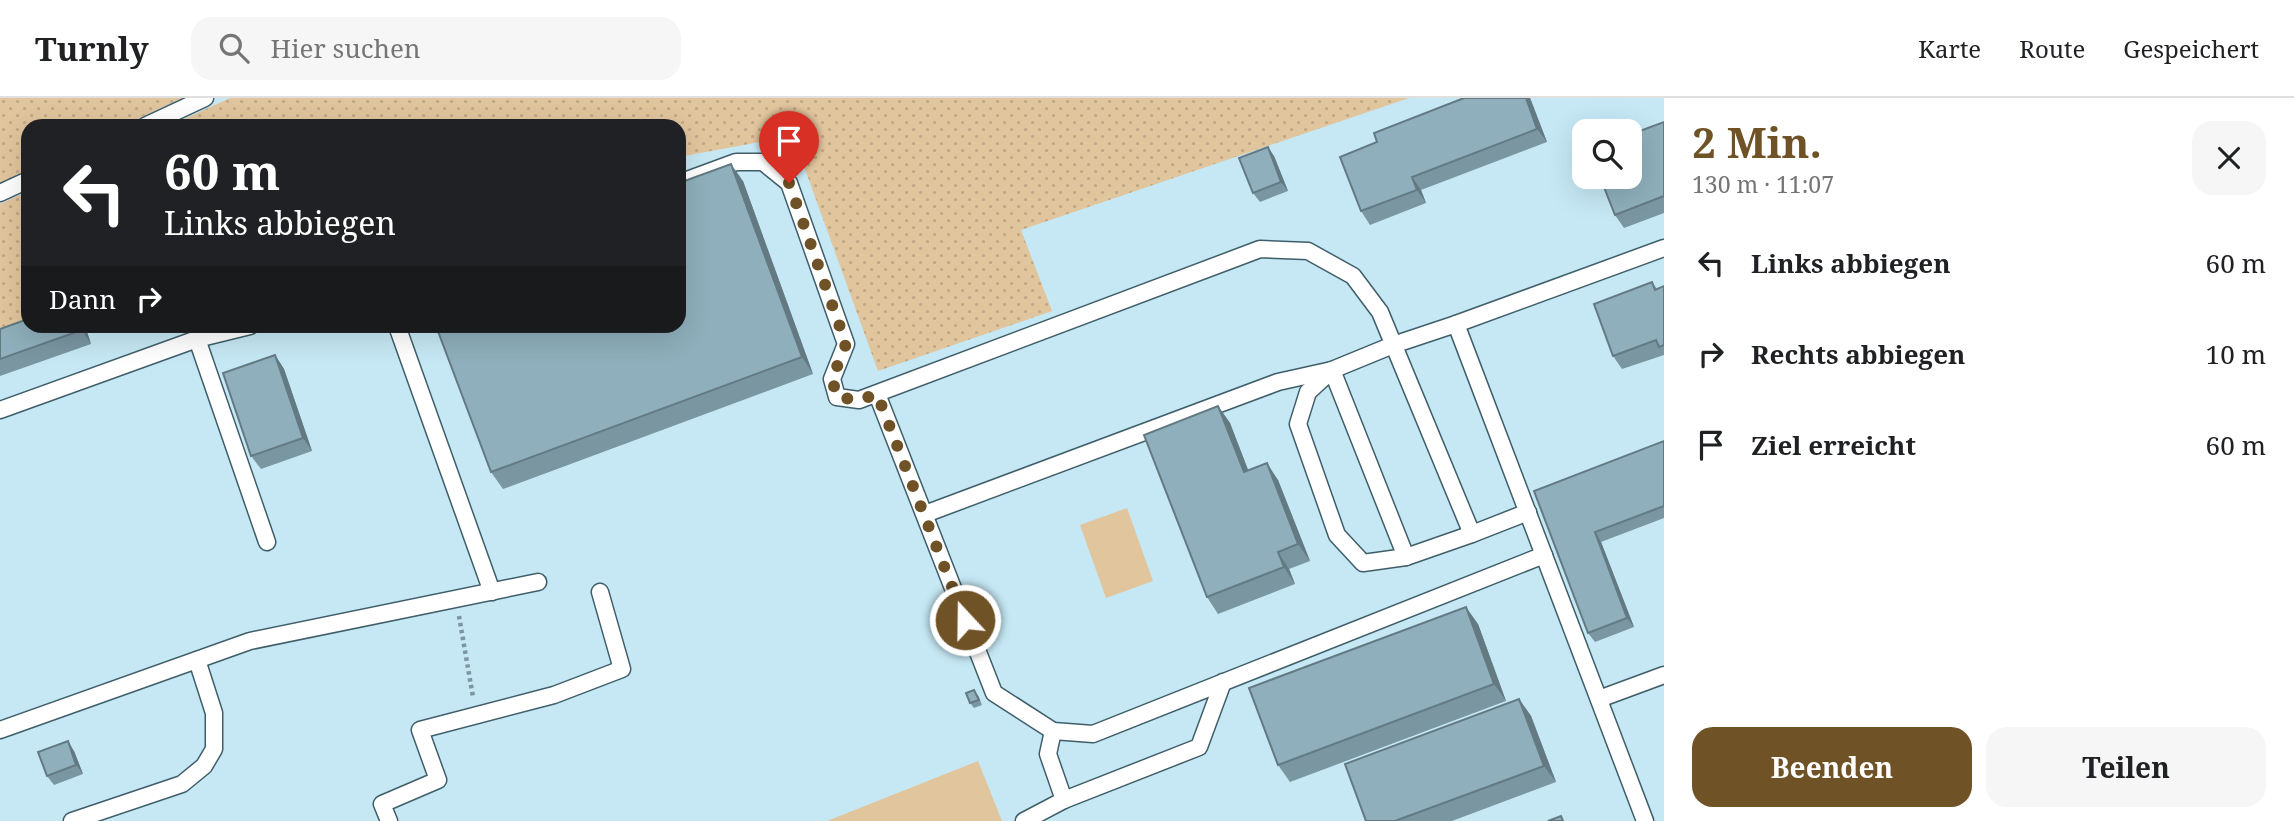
<!DOCTYPE html>
<html lang="de">
<meta charset="utf-8">
<style>
body{margin:0;font-family:"Noto Serif",serif;background:#f6f6f6;color:#202124;height:100vh;display:flex;flex-direction:column;font-size:26px;white-space:nowrap}
*{box-sizing:border-box;margin:0}
p{font-size:23px;color:#757577}
.icon{flex:none;width:38px;height:38px;fill:none;stroke:currentColor;stroke-width:2;stroke-linecap:round;stroke-linejoin:round}
.map{position:relative;flex:1;overflow:hidden}
.drawer{display:flex;flex-direction:column;background:#fff;width:630px}
.drawer>*{flex:none}
.guide{position:absolute;left:21px;top:21px;width:665px;height:214px;border-radius:21px;box-shadow:0 7px 28px #0002;background:#202124;color:#fff;overflow:hidden}
.tools{position:absolute;left:1572px;top:21px;display:grid;gap:14px}
.tools a{display:grid;place-items:center;width:70px;height:70px;border-radius:14px;background:#fff;box-shadow:0 7px 28px #0002;font-size:35px}
.pin{position:absolute;display:grid;place-items:center;width:60px;height:60px;color:#fff;margin:-72px -30px;border-radius:50% 50% 50% 0;rotate:-45deg;box-shadow:0 0 7px #0007}
.pin .icon{rotate:45deg}
.me{position:absolute;width:77px;margin:-38px;rotate:339deg;stroke-linejoin:round;filter:drop-shadow(0 0 5px #0008)}
.turn{display:flex;align-items:center;gap:24px;height:147px;padding:0 28px;font-size:32px}
.turn .icon{width:91px;height:91px;stroke-width:2.5}
.turn b{display:block;font-size:49px;line-height:60px}
.then{display:flex;align-items:center;height:66px;padding:0 28px;background:#0003;gap:14px;font-size:26px}
.round{display:grid;place-items:center;flex:none;width:74px;height:74px;border-radius:21px;background:#f6f6f6}
.headline{display:flex;align-items:center;justify-content:space-between;height:119px;padding:0 28px}
h1{font-size:42px;font-weight:700;line-height:52px;color:#6f5225}
.primary-button{display:flex;gap:14px;margin-top:auto;padding:14px 28px}
.primary-button a{flex:1;height:80px;border-radius:21px;background:#6f5225;color:#fff;font-size:28px;font-weight:700;line-height:80px;text-align:center}
.primary-button a+a{background:#f6f6f6;color:#202124}
ul{padding:0;list-style:none}
li{display:flex;align-items:center;gap:21px;height:91px;padding:0 28px}
li div{flex:1}
li b{display:block;font-size:26px}
li em{font-style:normal}
header{display:flex;align-items:center;gap:42px;box-sizing:border-box;height:98px;padding:0 35px;background:#fff;border-bottom:2px solid #e0e0e0}
header strong{font-size:33px}
nav{display:flex;gap:38px;margin-inline-start:auto;font-size:24px}
.search{width:490px;height:63px;background:#f6f6f6;display:flex;align-items:center;gap:18px;box-sizing:border-box;padding:0 24px;border-radius:21px;color:#757577;font-size:26px}
main{display:flex;flex:1;min-height:0}
.map>svg:first-child{display:block}
.grass{fill:url(#grass-dots)}
.pitch{fill:#e1c59d}
.lines{fill:none;stroke-linecap:round;stroke-linejoin:round}
.service-casing{stroke:#3f5e69;stroke-width:19}
.path{stroke:#7c969f;stroke-width:4.5;stroke-dasharray:3.5 3.5;stroke-linecap:butt}
.service{stroke:#fff;stroke-width:16}
.wall{fill:#7a96a1}
.shaded-wall{fill:#637a83}
.building{fill:#8eafbb;stroke:#637a83;stroke-width:2}
.route{stroke:#6f5225;stroke-width:12;stroke-dasharray:0 21.6}
</style>
<header>
<strong>Turnly</strong>
<div class="search"><svg class="icon" aria-label="search" viewBox="0 0 24 24"><circle cx="10" cy="10" r="6"/><path d="M15 15l6 6"/></svg>Hier suchen</div>
<nav><a>Karte</a><a>Route</a><a>Gespeichert</a></nav>
</header>
<main>
<div class="map">
<svg width="1664" height="723" viewBox="0 0 1664 723">
<defs>
<pattern id="grass-dots" width="8" height="8" patternUnits="userSpaceOnUse" patternTransform="scale(1.75)"><rect width="8" height="8" fill="#e1c59d"/><path d="M2 2h.1M6 6h.1" fill="none" stroke="#c0a886" stroke-width="1.8" stroke-linecap="round"/></pattern>
</defs>
<rect width="100%" height="100%" fill="#c5e8f4"/>
<g class="grass">
<polygon points="0,0 182,0 123,28 28,28 28,73 0,86"/>
<polygon points="230,0 1409,0 1021,132 1052,213 878,273 793,38 679,59 679,28 169,28"/>
<polygon points="28,93 28,227 0,238 0,106"/>
</g>
<g class="pitch">
<polygon points="1127,410 1153,483 1106,500 1080,427"/>
<polygon points="978,663 1002,723 827,723"/>
</g>
<g class="lines">
<g class="service-casing">
<g id="service">
<polyline points="145,28 205,0"/>
<polyline points="679,85 736,64 763,64 789,85 846,246 832,281 837,299 859,302 1260,151 1308,153 1353,178 1380,214 1472,436 1528,414"/>
<polyline points="0,95 28,82"/>
<polyline points="1456,226 1393,247 1332,272 1308,294 1298,326 1337,437 1363,465 1406,459 1472,436"/>
<polyline points="397,228 492,494"/>
<polyline points="197,241 267,444"/>
<polyline points="877,296 994,595 1053,633 1093,636 1544,457"/>
<polyline points="0,312 197,241 250,228"/>
<polyline points="925,416 1278,284 1332,272 1406,459"/>
<polyline points="1599,601 1664,577"/>
<polyline points="0,632 250,543 538,484"/>
<polyline points="1064,702 1199,649 1223,584"/>
<polyline points="72,723 182,686 204,668 214,651 214,615 197,562"/>
<polyline points="389,723 382,706 438,682 420,632 554,597 622,571 600,494"/>
<polyline points="1024,723 1064,702 1048,656 1053,633"/>
<polyline points="1645,723 1456,226 1664,150"/>
</g>
</g>
<polyline class="path" points="459,518 473,599"/>
<use href="#service" class="service"/>
</g>
<g class="wall">
<polygon points="1530,0 1547,44 1421,92 1426,105 1370,127 1361,113"/>
<polygon points="1664,24 1664,115 1624,130 1615,117"/>
<polygon points="1274,58 1288,93 1260,104 1253,95"/>
<polygon points="743,83 813,276 503,391 491,374"/>
<polygon points="1652,184 1657,191 1664,188 1664,257 1622,271 1613,258"/>
<polygon points="28,228 85,228 91,246 0,278 0,231"/>
<polygon points="275,257 284,271 312,353 261,371 251,358"/>
<polygon points="1218,308 1230,325 1248,372 1278,382 1310,463 1289,471 1295,486 1218,516 1207,499"/>
<polygon points="1664,343 1664,420 1601,444 1634,529 1595,544 1588,535 1534,393"/>
<polygon points="1478,526 1506,603 1290,684 1278,667"/>
<polygon points="978,597 982,607 974,610 970,605"/>
<polygon points="1519,601 1531,618 1556,684 1452,723 1366,723"/>
<polygon points="74,653 83,676 54,687 47,678"/>
</g>
<g class="shaded-wall">
<polygon points="1526,0 1530,0 1547,44 1537,31"/>
<polygon points="1268,49 1274,58 1288,93 1281,84"/>
<polygon points="731,66 743,83 813,276 802,259"/>
<polygon points="1412,79 1421,92 1426,105 1417,92"/>
<polygon points="80,228 85,228 91,246 82,232"/>
<polygon points="275,257 284,271 312,353 303,340"/>
<polygon points="1218,308 1230,325 1255,390 1244,374"/>
<polygon points="1267,365 1278,382 1310,463 1298,446"/>
<polygon points="1595,434 1601,444 1634,529 1627,520"/>
<polygon points="1278,454 1289,471 1295,486 1284,469"/>
<polygon points="1466,509 1478,526 1506,603 1494,586"/>
<polygon points="1519,601 1531,618 1556,684 1544,668"/>
<polygon points="68,643 74,653 83,676 76,667"/>
</g>
<g class="building">
<polygon points="1464,0 1526,0 1537,31 1412,79 1417,92 1361,113 1340,59 1377,44 1374,35"/>
<polygon points="1664,24 1664,98 1615,117 1600,79 1629,79 1629,48 1631,47 1629,43 1629,37"/>
<polygon points="1268,49 1281,84 1253,95 1239,60"/>
<polygon points="731,66 802,259 491,374 436,228 679,228 679,85"/>
<polygon points="1652,184 1655,192 1664,188 1664,247 1659,249 1656,242 1613,258 1594,206"/>
<polygon points="28,221 28,228 80,228 82,232 0,261 0,231"/>
<polygon points="275,257 303,340 251,358 223,275"/>
<polygon points="1218,308 1244,374 1267,365 1298,446 1278,454 1284,469 1207,499 1144,337"/>
<polygon points="1664,343 1664,408 1595,434 1627,520 1588,535 1534,393"/>
<polygon points="1466,509 1494,586 1278,667 1249,590"/>
<polygon points="974,592 979,602 970,605 966,595"/>
<polygon points="1519,601 1544,668 1395,723 1366,723 1345,666"/>
<polygon points="68,643 76,667 47,678 38,654"/>
<polygon points="1561,718 1563,723 1548,723"/>
</g>
<g class="lines">
<polyline class="route" points="789,85 846,246 832,281 837,299 859,302 877,296 965,522"/>
</g>
</svg>
<div class="tools">
<a><svg class="icon" aria-label="search" viewBox="0 0 24 24"><circle cx="10" cy="10" r="6"/><path d="M15 15l6 6"/></svg></a>
</div>
<div class="pin" style="left:789px;top:85px;background:#d93025"><svg class="icon" aria-label="arrive" viewBox="0 0 24 24"><path d="M6 21V4h12l-3 4 3 4H6"/></svg></div>
<svg class="me" style="left:965px;top:522px" viewBox="-20 -20 40 40"><circle r="17" fill="#6f5225" stroke="#fff" stroke-width="3"/><path d="M0-11L8 9 0 5-8 9z" fill="#fff"/></svg>
<div class="guide">
<div class="turn"><svg class="icon" aria-label="left" viewBox="0 0 24 24"><path d="M17 20v-9H6M10 6l-5 5 5 5"/></svg><div><b>60 m</b>Links abbiegen</div></div>
<div class="then">Dann<svg class="icon" aria-label="right" viewBox="0 0 24 24"><path d="M7 20v-9h11M14 6l5 5-5 5"/></svg></div>
</div>
</div>
<section class="drawer">
<div class="headline"><div><h1>2 Min.</h1><p>130 m · 11:07</p></div><a class="round"><svg class="icon" aria-label="close" viewBox="0 0 24 24"><path d="M6 6l12 12M18 6L6 18"/></svg></a></div>
<ul>
<li><svg class="icon" aria-label="left" viewBox="0 0 24 24"><path d="M17 20v-9H6M10 6l-5 5 5 5"/></svg><div><b>Links abbiegen</b></div><em>60 m</em></li>
<li><svg class="icon" aria-label="right" viewBox="0 0 24 24"><path d="M7 20v-9h11M14 6l5 5-5 5"/></svg><div><b>Rechts abbiegen</b></div><em>10 m</em></li>
<li><svg class="icon" aria-label="arrive" viewBox="0 0 24 24"><path d="M6 21V4h12l-3 4 3 4H6"/></svg><div><b>Ziel erreicht</b></div><em>60 m</em></li>
</ul>
<div class="primary-button"><a>Beenden</a><a>Teilen</a></div>
</section>
</main>
